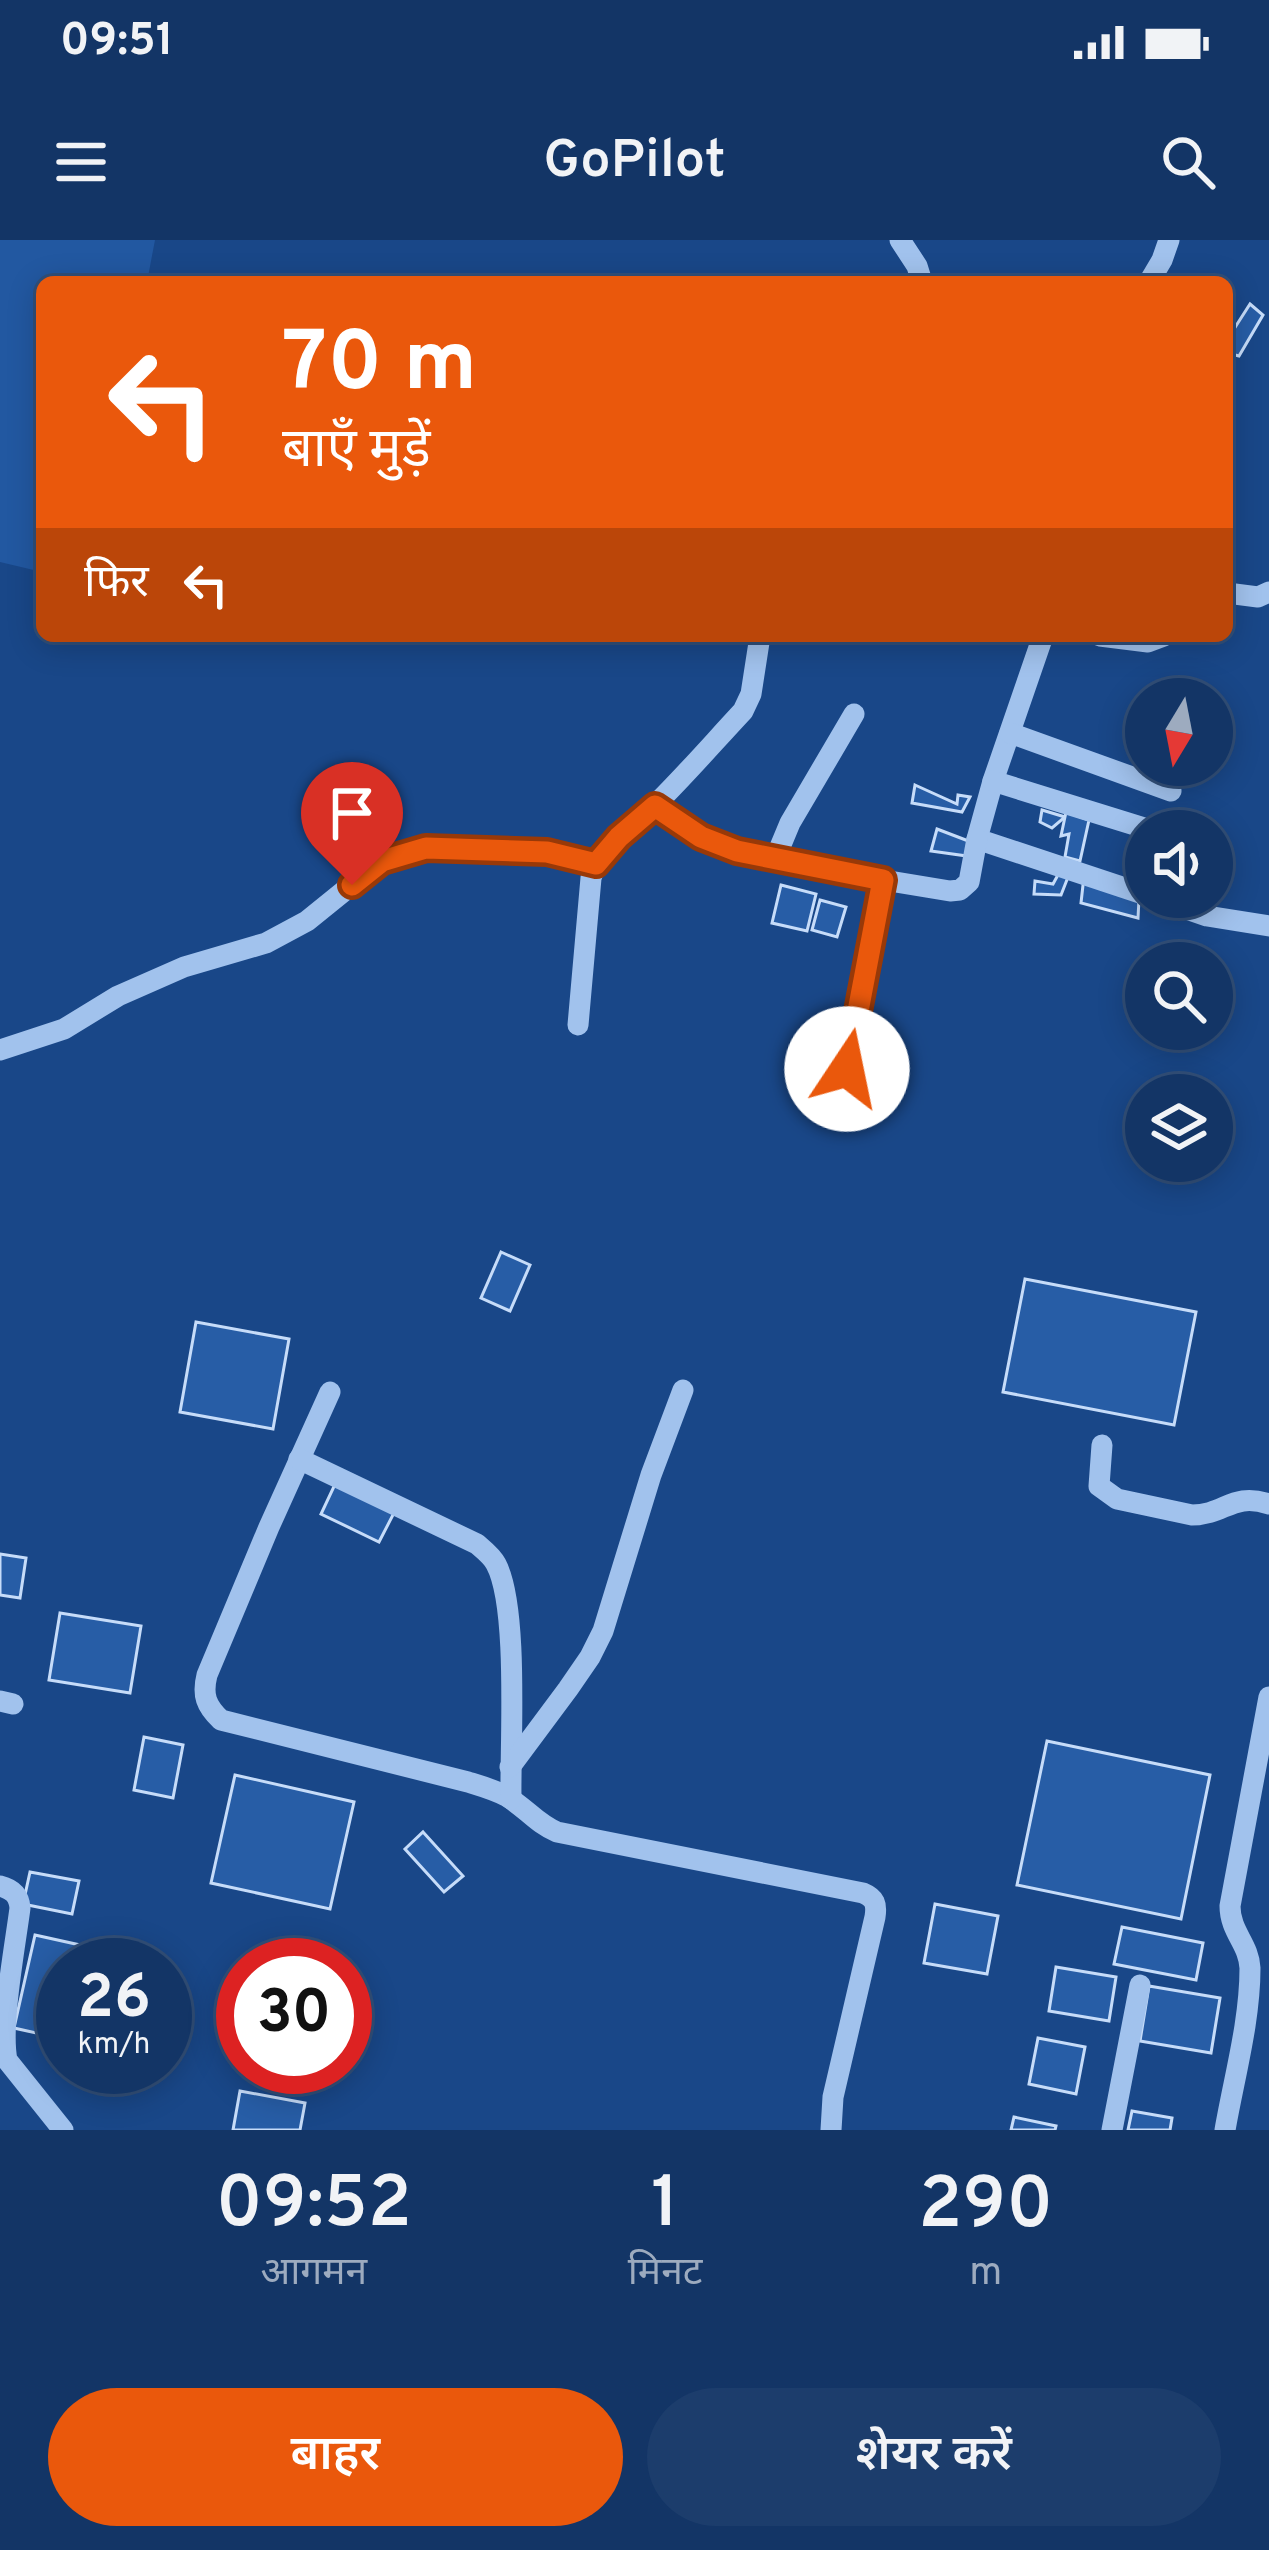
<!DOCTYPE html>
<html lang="hi">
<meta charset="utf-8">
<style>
body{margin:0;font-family:Overpass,"Noto Sans Devanagari",sans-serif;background:#1c3d6c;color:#f1f3f6;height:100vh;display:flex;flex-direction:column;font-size:45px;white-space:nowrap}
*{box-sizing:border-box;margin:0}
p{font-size:39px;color:#9dabbf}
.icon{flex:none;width:66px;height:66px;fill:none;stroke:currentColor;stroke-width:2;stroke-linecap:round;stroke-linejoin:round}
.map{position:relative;height:1890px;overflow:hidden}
.side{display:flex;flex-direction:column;background:#133566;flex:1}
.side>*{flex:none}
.guide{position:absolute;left:36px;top:36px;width:1197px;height:366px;border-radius:18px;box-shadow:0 6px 30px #0003,0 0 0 3px #32507a;background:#ea580c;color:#fff;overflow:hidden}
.needle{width:78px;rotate:190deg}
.controls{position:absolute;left:1125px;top:438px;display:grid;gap:24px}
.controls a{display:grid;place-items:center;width:108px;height:108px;border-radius:50%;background:#133566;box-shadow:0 6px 30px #0003,0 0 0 3px #32507a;font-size:60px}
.speed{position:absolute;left:36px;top:1698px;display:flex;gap:24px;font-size:60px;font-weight:700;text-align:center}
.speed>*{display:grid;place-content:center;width:156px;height:156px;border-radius:50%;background:#133566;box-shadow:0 6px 30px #0003,0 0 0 3px #32507a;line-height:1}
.speed small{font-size:30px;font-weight:400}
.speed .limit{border:18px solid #d22;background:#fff;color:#111}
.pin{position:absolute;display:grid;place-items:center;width:102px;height:102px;color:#fff;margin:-123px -51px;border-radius:50% 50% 50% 0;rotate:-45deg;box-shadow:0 0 12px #0007}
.pin .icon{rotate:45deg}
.me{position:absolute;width:132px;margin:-66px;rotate:11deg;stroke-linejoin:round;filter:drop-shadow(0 0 9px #0008)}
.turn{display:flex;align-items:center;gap:42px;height:252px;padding:0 48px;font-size:54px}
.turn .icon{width:156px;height:156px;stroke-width:2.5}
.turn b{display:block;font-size:84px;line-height:102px}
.then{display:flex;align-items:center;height:114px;padding:0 48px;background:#0003;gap:24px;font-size:45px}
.eta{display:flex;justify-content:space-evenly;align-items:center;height:204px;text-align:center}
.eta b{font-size:72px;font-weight:600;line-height:84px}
.button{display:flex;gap:24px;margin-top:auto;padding:24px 48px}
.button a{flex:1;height:138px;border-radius:72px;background:#ea580c;color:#fff;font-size:48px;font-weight:600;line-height:138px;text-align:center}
.button a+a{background:#1c3d6c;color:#f1f3f6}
.status{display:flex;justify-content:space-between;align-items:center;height:84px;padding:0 60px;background:#133566;direction:ltr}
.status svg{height:33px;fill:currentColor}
header{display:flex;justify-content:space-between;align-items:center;height:156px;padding:0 48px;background:#133566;font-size:54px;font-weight:600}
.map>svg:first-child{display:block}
.green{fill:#2258a1}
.building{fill:#275da6;stroke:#c6dcf9;stroke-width:3}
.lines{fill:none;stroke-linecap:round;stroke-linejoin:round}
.minor{stroke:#a1c2ed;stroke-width:21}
.route-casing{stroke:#983908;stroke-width:30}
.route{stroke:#ea580c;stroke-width:21}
</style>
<div class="status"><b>09:51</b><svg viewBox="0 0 49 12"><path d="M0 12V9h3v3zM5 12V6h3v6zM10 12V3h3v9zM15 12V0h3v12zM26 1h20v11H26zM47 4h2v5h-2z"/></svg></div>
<header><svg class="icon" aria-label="menu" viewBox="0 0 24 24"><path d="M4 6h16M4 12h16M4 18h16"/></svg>GoPilot<svg class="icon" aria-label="search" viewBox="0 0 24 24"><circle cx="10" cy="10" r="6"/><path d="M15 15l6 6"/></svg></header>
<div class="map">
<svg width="1269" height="1890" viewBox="0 0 1269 1890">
<rect width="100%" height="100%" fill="#194788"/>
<polygon class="green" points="0,0 155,0 147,42 42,42 42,332 0,322"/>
<g class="building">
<polygon points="1250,64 1263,75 1239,116 1227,113 1227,100"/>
<polygon points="915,545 957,564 958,555 970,557 962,572 912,563"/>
<polygon points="1042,570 1065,577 1052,588 1040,582"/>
<polygon points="1066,572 1089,580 1080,621 1065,617 1069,594 1061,596"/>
<polygon points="937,589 971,602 967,616 931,611"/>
<polygon points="1070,632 1061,655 1034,654 1035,641 1053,644 1059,633"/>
<polygon points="1084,636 1139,659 1138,678 1081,663"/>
<polygon points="781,645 816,654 807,691 772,683"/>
<polygon points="820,660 846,667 837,697 812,690"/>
<polygon points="501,1012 530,1025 510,1071 481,1058"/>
<polygon points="1025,1039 1196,1072 1174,1185 1003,1152"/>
<polygon points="196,1082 289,1099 273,1189 180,1172"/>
<polygon points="337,1240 396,1269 379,1302 321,1274"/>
<polygon points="0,1314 26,1318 20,1358 0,1355"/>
<polygon points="60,1373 141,1386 130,1453 49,1440"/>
<polygon points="144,1497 183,1505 173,1558 134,1550"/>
<polygon points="1047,1501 1210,1535 1181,1679 1017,1645"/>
<polygon points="235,1535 354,1562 330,1669 211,1643"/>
<polygon points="423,1592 463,1636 444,1652 405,1609"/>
<polygon points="30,1632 79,1641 72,1674 23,1664"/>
<polygon points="935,1664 998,1676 987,1734 924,1723"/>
<polygon points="1122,1687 1203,1703 1196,1740 1114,1724"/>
<polygon points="35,1695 89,1707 85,1725 63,1725 63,1799 14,1788"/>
<polygon points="1056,1727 1116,1737 1109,1781 1049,1771"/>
<polygon points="1149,1746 1220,1758 1211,1813 1140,1801"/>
<polygon points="1038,1798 1085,1807 1076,1854 1029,1844"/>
<polygon points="240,1851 305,1863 300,1890 233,1890"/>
<polygon points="1132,1871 1172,1878 1170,1890 1128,1890"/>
<polygon points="1014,1877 1056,1886 1055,1890 1011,1890"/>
</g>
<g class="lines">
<g class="minor">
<polyline points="900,0 917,26 922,42"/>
<polyline points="1149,42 1162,20 1169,0"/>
<polyline points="1227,353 1258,357 1269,352"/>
<polyline points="1043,396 993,541 977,599 1146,655"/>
<polyline points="1100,396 1148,402 1164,396"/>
<polyline points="1010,493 1171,551"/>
<polyline points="993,541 1154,591"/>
<polyline points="655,566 701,597 737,611 841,633 950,651 960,650 969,642 977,599"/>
<polyline points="775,619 790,583 854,474"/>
<polyline points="1152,657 1207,676 1269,686"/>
<path d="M578,785l13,-147c10,-34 44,-52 68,-77 29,-29 56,-60 84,-90l8,-17 9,-58"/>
<polyline points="0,810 64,789 118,756 184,727 266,703 307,681 375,626 400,614 426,607 465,611 522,610 559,614 596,624"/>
<polyline points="847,829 883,640"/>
<path d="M330,1152l-61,135 -62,148c-5,20 -1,31 14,45l247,62c13,4 27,8 38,14 19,11 31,28 51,36l306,61c12,5 14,11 12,24l-42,180 -2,33"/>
<path d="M1102,1205l-3,41 18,13 75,16c33,0 40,-23 77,-11"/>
<path d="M299,1219l178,85c7,6 15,12 19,20 23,43 14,181 15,235"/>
<polyline points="0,1461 13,1464"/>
<polyline points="510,1527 568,1449 590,1417 603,1391 651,1235 683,1150"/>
<path d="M0,1646c12,3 19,9 20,22 -5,39 -20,118 -13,152l56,70"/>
<polyline points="1112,1890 1140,1745"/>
<path d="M1225,1890c9,-52 25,-108 25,-162 -1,-24 -20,-36 -20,-62l39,-209"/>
</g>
</g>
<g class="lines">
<g class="route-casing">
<polyline id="route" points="352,645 382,621 426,608 547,612 596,624 619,597 655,566 701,597 737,611 883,640 847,829"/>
</g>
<use href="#route" class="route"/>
</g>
</svg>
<div class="controls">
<a><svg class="needle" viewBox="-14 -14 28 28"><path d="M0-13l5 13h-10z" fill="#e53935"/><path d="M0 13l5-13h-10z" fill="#9dabbf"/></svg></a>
<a><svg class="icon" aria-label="sound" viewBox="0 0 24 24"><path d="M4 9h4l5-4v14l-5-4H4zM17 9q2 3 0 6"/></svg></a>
<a><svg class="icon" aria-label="search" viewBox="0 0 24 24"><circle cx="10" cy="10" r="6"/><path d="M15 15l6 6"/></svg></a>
<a><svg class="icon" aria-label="layers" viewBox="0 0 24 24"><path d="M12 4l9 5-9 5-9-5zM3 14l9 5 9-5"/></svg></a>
</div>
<div class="speed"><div>26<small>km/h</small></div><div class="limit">30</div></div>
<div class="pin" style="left:352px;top:645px;background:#d93025"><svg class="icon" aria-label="arrive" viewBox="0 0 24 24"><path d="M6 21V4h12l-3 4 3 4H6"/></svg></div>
<svg class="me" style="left:847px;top:829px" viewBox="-20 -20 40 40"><circle r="19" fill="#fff"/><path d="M0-13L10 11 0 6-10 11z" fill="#ea580c"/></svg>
<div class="guide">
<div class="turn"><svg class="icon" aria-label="left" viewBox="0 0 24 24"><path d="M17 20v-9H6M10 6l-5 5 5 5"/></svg><div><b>70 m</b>बाएँ मुड़ें</div></div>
<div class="then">फिर<svg class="icon" aria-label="left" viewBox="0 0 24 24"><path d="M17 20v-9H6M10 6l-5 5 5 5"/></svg></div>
</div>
</div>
<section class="side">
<div class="eta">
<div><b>09:52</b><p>आगमन</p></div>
<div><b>1</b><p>मिनट</p></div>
<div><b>290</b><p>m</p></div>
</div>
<div class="button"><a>बाहर</a><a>शेयर करें</a></div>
</section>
